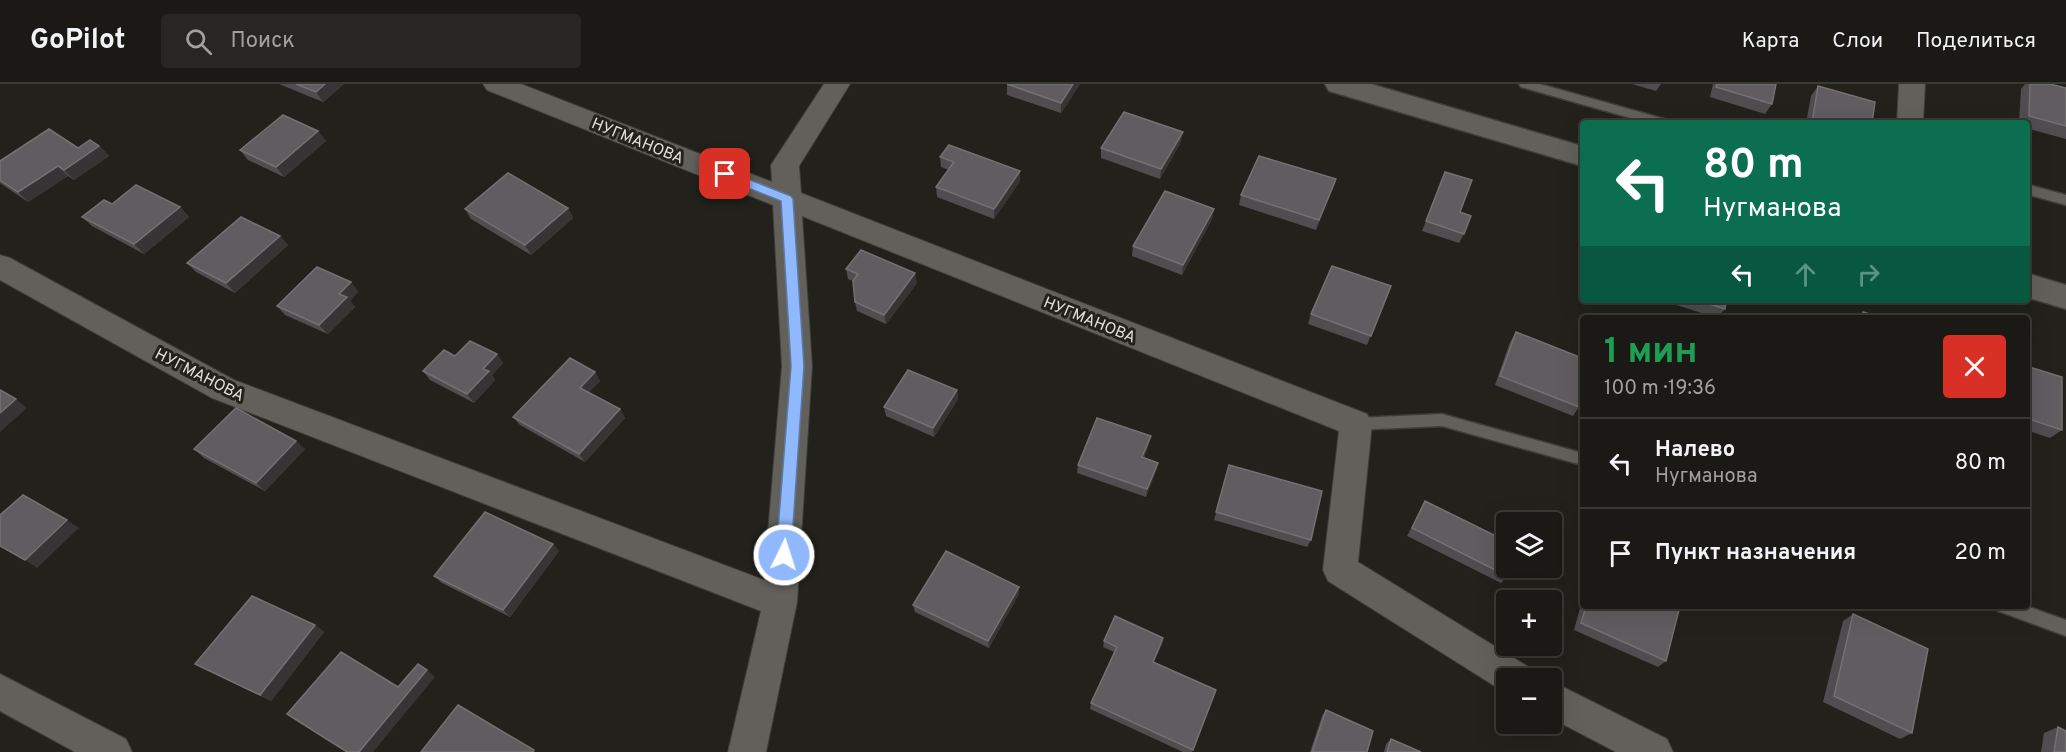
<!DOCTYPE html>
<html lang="ru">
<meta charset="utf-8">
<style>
body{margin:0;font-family:Overpass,sans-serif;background:#272622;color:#f1f3f6;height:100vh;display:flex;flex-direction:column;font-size:22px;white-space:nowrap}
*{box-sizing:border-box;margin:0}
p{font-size:20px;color:#9fa0a0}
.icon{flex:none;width:33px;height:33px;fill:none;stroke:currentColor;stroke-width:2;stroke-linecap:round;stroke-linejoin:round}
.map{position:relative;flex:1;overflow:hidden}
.side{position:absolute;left:1580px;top:231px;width:450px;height:294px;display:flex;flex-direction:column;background:#1a1915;border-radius:6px;box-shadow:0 6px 24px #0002,0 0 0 2px #383834}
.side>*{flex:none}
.hud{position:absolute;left:1580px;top:36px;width:450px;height:183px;border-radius:6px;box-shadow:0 6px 24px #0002,0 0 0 2px #383834;background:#0b6e4f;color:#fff;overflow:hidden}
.fabs{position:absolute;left:1496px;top:428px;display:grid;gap:12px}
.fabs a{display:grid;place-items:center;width:66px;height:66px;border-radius:6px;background:#1a1915;box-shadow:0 6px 24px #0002,0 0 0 2px #383834;font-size:30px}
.pin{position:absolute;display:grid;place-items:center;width:51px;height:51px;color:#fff;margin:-26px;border-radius:12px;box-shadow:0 3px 9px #0006}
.me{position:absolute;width:66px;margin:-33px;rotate:4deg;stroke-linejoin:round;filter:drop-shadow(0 0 4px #0008)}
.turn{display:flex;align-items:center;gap:21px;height:126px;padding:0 24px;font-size:27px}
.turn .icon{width:78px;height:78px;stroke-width:2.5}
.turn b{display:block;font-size:42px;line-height:51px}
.lanes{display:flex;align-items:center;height:57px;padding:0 24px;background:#0003;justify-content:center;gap:30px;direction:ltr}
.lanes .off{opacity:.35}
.round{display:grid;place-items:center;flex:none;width:63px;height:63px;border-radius:6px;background:#272622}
.summary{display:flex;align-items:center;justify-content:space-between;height:102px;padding:0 24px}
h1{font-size:36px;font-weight:700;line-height:45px;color:#1e9e55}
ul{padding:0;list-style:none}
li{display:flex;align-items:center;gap:18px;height:90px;padding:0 24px;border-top:2px solid #383834}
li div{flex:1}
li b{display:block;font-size:22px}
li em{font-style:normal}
header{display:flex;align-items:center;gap:36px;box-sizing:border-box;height:84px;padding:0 30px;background:#1a1915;border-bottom:2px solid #383834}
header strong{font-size:28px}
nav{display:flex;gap:33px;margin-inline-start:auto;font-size:21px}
.search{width:420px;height:54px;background:#272622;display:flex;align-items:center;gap:15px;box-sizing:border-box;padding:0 21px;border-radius:6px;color:#9fa0a0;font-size:22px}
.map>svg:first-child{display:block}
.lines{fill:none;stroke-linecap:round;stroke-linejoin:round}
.lane-casing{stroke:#3f3d39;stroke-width:3}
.street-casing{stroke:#3f3d39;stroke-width:2}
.secondary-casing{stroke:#3f3d39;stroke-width:3}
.lane{fill:#62605a;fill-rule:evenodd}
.street{fill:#62605a;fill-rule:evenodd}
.secondary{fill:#62605a;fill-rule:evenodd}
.wall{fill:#514c50}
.shaded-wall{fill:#383435}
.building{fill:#605c5f;stroke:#747172;stroke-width:1.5}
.route{fill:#90b8fd;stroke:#5e78a4;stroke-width:1.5}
.labels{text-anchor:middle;stroke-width:6;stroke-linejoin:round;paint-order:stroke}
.street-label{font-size:16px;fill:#e1e0dc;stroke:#22211c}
</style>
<header>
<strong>GoPilot</strong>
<div class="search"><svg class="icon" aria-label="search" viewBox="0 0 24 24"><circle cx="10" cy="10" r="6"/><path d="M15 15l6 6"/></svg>Поиск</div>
<nav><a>Карта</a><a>Слои</a><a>Поделиться</a></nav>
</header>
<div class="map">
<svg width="2066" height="668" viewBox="0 0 2066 668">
<rect width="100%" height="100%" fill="#22211c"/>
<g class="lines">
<g class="lane-casing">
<g id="lane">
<polygon points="1519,0 1540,0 1668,36 1670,39 1648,39 1521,3"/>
<polygon points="2026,100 2066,111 2066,121 2026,110"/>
<polygon points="1442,330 1582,369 1582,381 1442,342 1356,346 1351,345 1348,340 1351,335 1356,334"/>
<polygon points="1996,522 2026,522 2066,536 2066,552 1998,527"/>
</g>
</g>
<g class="street-casing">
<g id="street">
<polygon points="483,0 521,0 772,98 771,81 824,0 850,0 799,82 801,109 1367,330 1372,340 1358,478 1527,582 1532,594 1506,594 1506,608 1501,606 1328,497 1323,486 1339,347 802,132 812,282 797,518 766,668 728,668 761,527 212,314 0,196 0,171 10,174 234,296 764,496 782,282 773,121 487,6"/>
<polygon points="1899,0 1925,0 1923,39 1897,39"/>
<polygon points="0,590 126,655 132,668 75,668 0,627"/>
<polygon points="1551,597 1667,655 1673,668 1616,668 1551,634"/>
</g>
</g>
<g class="secondary-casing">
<g id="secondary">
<polygon points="1325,0 1371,0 1582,62 1582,82 1329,7"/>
<polygon points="2026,189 2066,201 2066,225 2026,213"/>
</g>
</g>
<use href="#lane" class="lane"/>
<use href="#street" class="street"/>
<use href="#secondary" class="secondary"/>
</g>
<g class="wall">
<polygon points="279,0 344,0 323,18"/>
<polygon points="1007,0 1080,0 1061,29 1007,11"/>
<polygon points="1632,0 1661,0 1656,7"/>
<polygon points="1713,0 1776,0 1772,20 1765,30 1710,13"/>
<polygon points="2025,0 2050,0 2066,4 2066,55 2026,44 2026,39 2019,39 2021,5"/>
<polygon points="1818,2 1872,39 1806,39 1811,12"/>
<polygon points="318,47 326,57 284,93 248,76 240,66"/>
<polygon points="1181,58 1160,95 1101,74 1101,64"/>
<polygon points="99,62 109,72 74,96 68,92 28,118 0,99 0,77"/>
<polygon points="940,73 1020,87 1020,97 994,135 937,113 936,103 949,86 941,83"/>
<polygon points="1445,88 1464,150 1459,159 1422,147"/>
<polygon points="1336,95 1316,146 1239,121 1241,111"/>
<polygon points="112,120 180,123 189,133 144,170 92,142 82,133"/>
<polygon points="568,124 573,134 531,171 471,135 465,125"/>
<polygon points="1214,125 1212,135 1182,191 1132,172 1133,162"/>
<polygon points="280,152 288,161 235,209 196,188 187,179"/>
<polygon points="846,185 917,199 886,240 857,227 855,218 853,197 848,195"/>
<polygon points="351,198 358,208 350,217 355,223 328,250 285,231 277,222"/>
<polygon points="1391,202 1367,261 1308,240 1311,230"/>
<polygon points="1661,216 1726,216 1725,225 1717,234"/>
<polygon points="1863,228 1883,234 1856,234"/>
<polygon points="1516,248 1579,323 1573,332 1495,301 1510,258"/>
<polygon points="497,270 503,279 492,291 495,296 474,319 430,296 423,287 455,272"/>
<polygon points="2026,282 2062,346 2050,354 2026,346"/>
<polygon points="595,288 600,297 589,308 620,325 625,334 585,378 520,341 513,333"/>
<polygon points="957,306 958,315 934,353 886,332 884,323"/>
<polygon points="1149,360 1144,374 1158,379 1156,387 1146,413 1077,389 1078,381"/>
<polygon points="194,365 305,365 265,407 204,374"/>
<polygon points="1229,381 1311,456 1307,463 1214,436"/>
<polygon points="1425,417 1507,492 1501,499 1407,452"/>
<polygon points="559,467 510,533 442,499 434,492"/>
<polygon points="1019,510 989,564 915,528 913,521"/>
<polygon points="1582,517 1582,522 1680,522 1666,577 1658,583 1574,546"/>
<polygon points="1853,530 1912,649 1900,655 1823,618 1843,537"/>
<polygon points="315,541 324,548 271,617 195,580"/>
<polygon points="1163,554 1162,560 1154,578 1193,666 1192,668 1183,668 1090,625 1091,619 1114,568 1103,563 1104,557"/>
<polygon points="1326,626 1367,668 1310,668 1322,632"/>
<polygon points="2058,643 2066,668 2041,668 2044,649"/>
<polygon points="1391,655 1421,668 1384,668 1386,660"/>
</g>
<g class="shaded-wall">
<polygon points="325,0 344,0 323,18 316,8"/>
<polygon points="1073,0 1080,0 1061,29 1061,19"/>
<polygon points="318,47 326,57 284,93 276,83"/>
<polygon points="1183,48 1181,58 1160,95 1161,85"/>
<polygon points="99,62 109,72 74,96 64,86"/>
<polygon points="58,82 68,92 28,118 18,108"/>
<polygon points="1020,87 1020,97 994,135 994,125"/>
<polygon points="1336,95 1333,105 1316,146 1319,136"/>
<polygon points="180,123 189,133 144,170 134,160"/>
<polygon points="568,124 573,134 531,171 525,161"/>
<polygon points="1214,125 1212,135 1182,191 1183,181"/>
<polygon points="280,152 288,161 235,209 226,199"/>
<polygon points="915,189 917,199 886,240 884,231"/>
<polygon points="351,198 358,208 350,217 355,223 328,250 319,241 339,210"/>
<polygon points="497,270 503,279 492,291 495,296 474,319 467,310 483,285"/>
<polygon points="595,288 600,297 586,312 580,304"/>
<polygon points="957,306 958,315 934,353 933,344"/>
<polygon points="16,315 27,324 0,348 0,329"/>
<polygon points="620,325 625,334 585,378 579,370"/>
<polygon points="1151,352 1149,360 1141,381 1142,373"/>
<polygon points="296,357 305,365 265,407 256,399"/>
<polygon points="1158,379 1156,387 1146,413 1147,405"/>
<polygon points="67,436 79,444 37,484 25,476"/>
<polygon points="553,460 559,467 510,533 503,526"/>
<polygon points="1019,503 1019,510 989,564 988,557"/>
<polygon points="315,541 324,548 271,617 260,611"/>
<polygon points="1163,554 1162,560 1151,584 1153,578"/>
<polygon points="427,586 435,593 373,668 359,668"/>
</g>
<g class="building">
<polygon points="296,0 325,0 316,8"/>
<polygon points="1007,0 1073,0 1061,19"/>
<polygon points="1717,0 1776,0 1772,20 1716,3"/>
<polygon points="2030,0 2050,0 2066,4 2066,42 2029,32"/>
<polygon points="1818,2 1875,18 1872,39 1812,39"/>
<polygon points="1124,28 1183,48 1161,85 1101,64"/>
<polygon points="283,31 318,47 276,83 240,66"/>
<polygon points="49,45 78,64 90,56 99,62 64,86 58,82 18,108 0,96 0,77"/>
<polygon points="949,61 1020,87 994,125 936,103 954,78 940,73"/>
<polygon points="1259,72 1336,95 1319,136 1241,111"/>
<polygon points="1445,88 1472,96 1460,128 1471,132 1464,150 1426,137"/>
<polygon points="508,89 568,124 525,161 465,125"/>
<polygon points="136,101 180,123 134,160 82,133 104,116 112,120"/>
<polygon points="1165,107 1214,125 1183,181 1133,162"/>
<polygon points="241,133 280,152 226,199 187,179"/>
<polygon points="861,166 915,189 884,231 855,218 853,197 858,190 846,185"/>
<polygon points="1332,182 1391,202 1371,252 1311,230"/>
<polygon points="317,183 351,198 339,210 347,213 319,241 277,222"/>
<polygon points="1697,216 1726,216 1725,225"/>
<polygon points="1863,228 1883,234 1862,234"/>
<polygon points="1516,248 1582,274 1582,313 1579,323 1500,292"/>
<polygon points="470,257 497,270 483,285 489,287 467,310 423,287 444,266 455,272"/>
<polygon points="570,274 595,288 580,304 620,325 579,370 513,333"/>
<polygon points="2026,282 2062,293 2062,346 2026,334"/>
<polygon points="908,286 957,306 933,344 884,323"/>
<polygon points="0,306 16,315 0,329"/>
<polygon points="236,324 296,357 256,399 194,365"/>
<polygon points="1097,334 1151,352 1142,373 1158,379 1147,405 1078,381"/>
<polygon points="1229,381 1322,407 1311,456 1216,428"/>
<polygon points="23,411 67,436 25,476 0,462 0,431"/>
<polygon points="1425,417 1506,457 1506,483 1511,483 1507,492 1412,444"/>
<polygon points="485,428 553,460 503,526 434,492"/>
<polygon points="946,467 1019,503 988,557 913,521"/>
<polygon points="252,512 315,541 260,611 195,580"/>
<polygon points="1586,522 1680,522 1666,577 1581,539"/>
<polygon points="1853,530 1928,565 1912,649 1834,612"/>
<polygon points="1115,532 1163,554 1153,578 1216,606 1193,666 1091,619 1117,563 1104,557"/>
<polygon points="341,568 398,603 418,580 427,586 359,668 347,668 287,630"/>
<polygon points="458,621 534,666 533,668 421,668"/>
<polygon points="1326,626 1373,647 1367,668 1312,668"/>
<polygon points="2058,643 2066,647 2066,668 2054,668"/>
<polygon points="1391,655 1421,668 1387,668"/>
</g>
<polygon class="route" points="725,86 791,112 793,115 804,282 791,471 789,476 784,478 778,476 776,471 791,282 781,117 720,93 719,90"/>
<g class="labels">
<g class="street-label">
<text transform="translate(638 56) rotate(22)" y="6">НУГМАНОВА</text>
<text transform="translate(1090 235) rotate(22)" y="6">НУГМАНОВА</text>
<text transform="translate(200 290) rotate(27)" y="6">НУГМАНОВА</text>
</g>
</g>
</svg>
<div class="fabs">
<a><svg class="icon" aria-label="layers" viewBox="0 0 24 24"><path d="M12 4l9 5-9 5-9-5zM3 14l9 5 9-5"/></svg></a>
<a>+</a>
<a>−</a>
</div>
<div class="pin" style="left:725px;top:90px;background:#d93025"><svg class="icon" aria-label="arrive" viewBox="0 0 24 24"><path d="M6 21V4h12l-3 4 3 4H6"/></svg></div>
<svg class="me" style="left:784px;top:471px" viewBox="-20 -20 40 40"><circle r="17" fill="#90b8fd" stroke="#fff" stroke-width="3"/><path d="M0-11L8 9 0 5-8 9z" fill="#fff"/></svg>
<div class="hud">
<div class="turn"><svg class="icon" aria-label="left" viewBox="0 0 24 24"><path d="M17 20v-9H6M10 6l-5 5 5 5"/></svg><div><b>80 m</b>Нугманова</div></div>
<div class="lanes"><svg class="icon" aria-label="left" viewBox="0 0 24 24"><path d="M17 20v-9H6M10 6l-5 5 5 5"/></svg><svg class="icon off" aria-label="ahead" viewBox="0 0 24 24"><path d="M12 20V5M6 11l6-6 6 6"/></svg><svg class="icon off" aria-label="right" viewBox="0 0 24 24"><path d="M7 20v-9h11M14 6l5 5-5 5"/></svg></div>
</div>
<section class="side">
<div class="summary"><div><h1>1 мин</h1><p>100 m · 19:36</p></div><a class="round" style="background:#d93025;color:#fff"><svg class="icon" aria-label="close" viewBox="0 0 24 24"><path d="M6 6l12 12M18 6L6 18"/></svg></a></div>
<ul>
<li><svg class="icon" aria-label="left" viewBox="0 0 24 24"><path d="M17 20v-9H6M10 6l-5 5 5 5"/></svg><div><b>Налево</b><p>Нугманова</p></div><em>80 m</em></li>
<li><svg class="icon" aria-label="arrive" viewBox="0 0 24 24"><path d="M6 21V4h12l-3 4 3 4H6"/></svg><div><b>Пункт назначения</b></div><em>20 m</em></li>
</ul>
</section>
</div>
